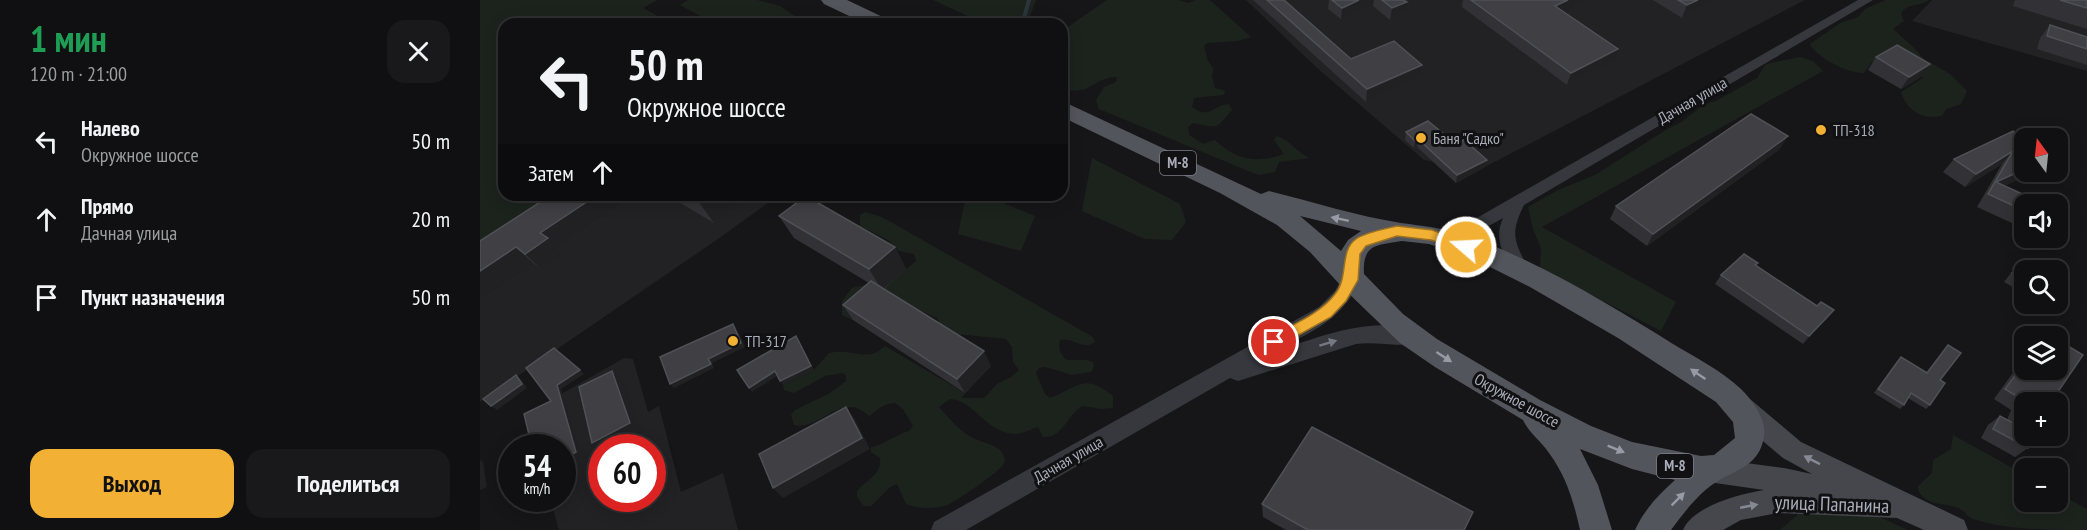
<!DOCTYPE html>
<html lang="ru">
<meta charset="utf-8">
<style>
body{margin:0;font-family:"PT Sans Narrow",sans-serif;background:#19191b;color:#f1f3f6;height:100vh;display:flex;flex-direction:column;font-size:22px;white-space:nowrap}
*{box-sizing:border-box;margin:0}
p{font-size:20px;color:#9c9d9f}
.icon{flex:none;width:33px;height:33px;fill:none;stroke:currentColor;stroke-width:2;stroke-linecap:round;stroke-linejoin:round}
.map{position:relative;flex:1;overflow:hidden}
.drawer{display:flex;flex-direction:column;background:#101012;width:480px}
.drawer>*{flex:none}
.hud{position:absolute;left:18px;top:18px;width:570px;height:183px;border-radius:18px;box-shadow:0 3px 15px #0003,0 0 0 2px #303032;background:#101012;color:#f1f3f6;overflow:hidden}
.needle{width:39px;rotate:345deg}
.buttons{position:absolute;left:1534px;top:128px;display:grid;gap:12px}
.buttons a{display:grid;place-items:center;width:54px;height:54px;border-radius:12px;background:#101012;box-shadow:0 3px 15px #0003,0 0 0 2px #303032;font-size:30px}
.speed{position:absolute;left:18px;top:434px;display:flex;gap:12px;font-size:30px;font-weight:700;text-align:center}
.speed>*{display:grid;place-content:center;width:78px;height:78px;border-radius:50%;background:#101012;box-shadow:0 3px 15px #0003,0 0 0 2px #303032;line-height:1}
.speed small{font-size:15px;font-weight:400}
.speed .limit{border:9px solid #d22;background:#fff;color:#111}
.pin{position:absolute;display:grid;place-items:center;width:51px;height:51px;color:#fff;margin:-26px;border:3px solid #fff;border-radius:50%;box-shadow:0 2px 6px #0007}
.me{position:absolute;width:66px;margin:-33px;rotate:289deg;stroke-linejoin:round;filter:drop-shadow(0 0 4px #0008)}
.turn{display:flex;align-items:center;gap:21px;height:126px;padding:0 30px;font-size:27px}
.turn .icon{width:78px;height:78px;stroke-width:2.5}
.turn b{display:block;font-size:42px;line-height:51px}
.then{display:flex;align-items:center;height:57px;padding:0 30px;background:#0003;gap:12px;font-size:22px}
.round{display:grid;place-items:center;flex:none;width:63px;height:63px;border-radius:18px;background:#19191b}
.summary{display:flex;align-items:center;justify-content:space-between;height:102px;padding:0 30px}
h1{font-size:36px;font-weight:700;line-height:45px;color:#1e9e55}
.primary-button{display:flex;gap:12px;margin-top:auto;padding:12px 30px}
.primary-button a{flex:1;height:69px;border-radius:18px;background:#f2b134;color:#111;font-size:24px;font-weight:700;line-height:69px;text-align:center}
.primary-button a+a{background:#19191b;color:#f1f3f6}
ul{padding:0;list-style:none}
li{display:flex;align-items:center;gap:18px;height:78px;padding:0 30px}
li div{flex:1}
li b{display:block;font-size:22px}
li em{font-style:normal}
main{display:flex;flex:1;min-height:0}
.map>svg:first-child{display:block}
.built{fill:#222225;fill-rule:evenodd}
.green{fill:#1c231d}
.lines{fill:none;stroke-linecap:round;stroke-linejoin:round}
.stream{stroke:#2c353c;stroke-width:4}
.minor{fill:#37383d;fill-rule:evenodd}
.tertiary{fill:#37383d;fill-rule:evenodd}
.secondary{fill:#45474d;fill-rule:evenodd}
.primary{fill:#53555c;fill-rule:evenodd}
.wall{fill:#323236}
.shaded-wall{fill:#212124}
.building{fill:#3f3f44;stroke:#4f5156;stroke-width:1.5}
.oneway{fill:#979ba6}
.oneway2{fill:#757881}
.oneway3{fill:#858993}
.route{fill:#f2b134;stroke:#9d7322;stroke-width:1.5}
.poi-dot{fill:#f2b134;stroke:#111113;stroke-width:2}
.labels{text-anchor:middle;stroke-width:6;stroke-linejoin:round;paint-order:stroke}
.shield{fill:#111113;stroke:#7b7e86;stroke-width:1.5}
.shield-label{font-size:15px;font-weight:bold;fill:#a8adb8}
.street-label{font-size:16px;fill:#a8adb8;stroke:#111113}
.poi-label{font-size:16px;fill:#a8adb8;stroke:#111113;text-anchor:start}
.near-street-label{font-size:20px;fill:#a8adb8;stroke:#111113}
</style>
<main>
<section class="drawer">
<div class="summary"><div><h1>1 мин</h1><p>120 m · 21:00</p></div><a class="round"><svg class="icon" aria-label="close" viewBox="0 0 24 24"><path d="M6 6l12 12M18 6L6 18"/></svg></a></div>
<ul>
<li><svg class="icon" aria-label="left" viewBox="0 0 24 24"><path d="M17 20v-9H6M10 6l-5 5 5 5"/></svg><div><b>Налево</b><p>Окружное шоссе</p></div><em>50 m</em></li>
<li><svg class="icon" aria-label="ahead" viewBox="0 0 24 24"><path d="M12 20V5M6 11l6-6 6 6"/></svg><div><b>Прямо</b><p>Дачная улица</p></div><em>20 m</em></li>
<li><svg class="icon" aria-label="arrive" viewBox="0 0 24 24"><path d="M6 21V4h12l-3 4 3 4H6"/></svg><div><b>Пункт назначения</b></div><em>50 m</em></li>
</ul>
<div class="primary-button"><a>Выход</a><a>Поделиться</a></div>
</section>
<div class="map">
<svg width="1607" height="530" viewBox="0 0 1607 530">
<rect width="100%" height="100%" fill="#161618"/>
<g class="built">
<polygon points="766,0 1325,0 1005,167 982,147 953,162 944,160 837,68"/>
<polygon points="1452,0 1607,0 1607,71 1432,21"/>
<polygon points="0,133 24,195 299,195 238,239 0,402"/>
<path d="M144,358l9,1 15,53 11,-6 22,86 42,-19 15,57h-179l-9,-32h12v-51l-34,-34zM122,447h50v51h-50z"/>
</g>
<g class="green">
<polygon points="0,0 177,0 163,8 193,24 24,24 24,195 84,195 0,254"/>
<polygon points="208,0 277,0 300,6 326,24 235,24 200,5"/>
<polygon points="453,0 556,0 547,24 505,24"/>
<path d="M627,0h72l9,3 8,-3h14l41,37 -13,4 -31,2 -3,3 4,15 5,7 -1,8 3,12 11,3 -3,4 -29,3 -2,9c19,13 20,-2 37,-3l3,6c-17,20 -13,18 -39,13l-5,4 1,8 14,9 12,-4c20,20 42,24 69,14l-10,-14 3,-4c14,5 21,18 33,22l-31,4 -4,10 -15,3 -7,-2 -154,-64 -3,-9 8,-13 12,-5 1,-5c-25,0 -26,21 -55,11v-57z"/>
<path d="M1406,0h43c-9,7 -24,3 -28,14l3,7 -11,8 20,18 11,12 26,15 17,17 -6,13 -15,5 -4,7c-20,4 -35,-5 -41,-24l22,-14 -2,-3 -43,-15 -7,3 -7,10c-15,1 -47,-15 -54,-29l30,-21 18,-6 7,-8z"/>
<polygon points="1320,57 1333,61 1343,71 1062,227 1196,302 1181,331 1060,268 1061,248 1053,229 1048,207 1078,190 1115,175 1189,128 1200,123 1225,104 1236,101 1277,78 1286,64"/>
<polygon points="612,158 700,204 706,222 692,240 665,239 602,211"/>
<polygon points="486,195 504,195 555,216 541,251 478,234"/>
<path d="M385,212l17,5 211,120 2,5c-12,9 -22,-5 -35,-2 -2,9 0,14 7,20h20l6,2 1,5 -3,5 -19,3 -27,-8 -6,1 -3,5 9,21 5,4c28,-11 34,-26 63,-2v12l-12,1 -18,-3c-16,8 -20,33 -40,31l-5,-10c-7,2 -15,7 -23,7 -29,-1 -41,-34 -65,-35l-11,8c9,10 21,25 34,31 10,5 27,7 31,18 1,4 1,6 -1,9 -3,6 -49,38 -56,40 -13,4 -27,4 -41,-1l-9,-20 -7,3 -19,19h-7l-7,-9v-6c10,-12 25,-16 23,-33l-9,-6v-5c13,-2 24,-12 38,-16l4,-5 -10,-17 -8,-6c-11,1 -17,5 -25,13 -6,-3 -10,-8 -17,-9 -22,-2 -38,23 -59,18l-3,-10 4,-5 35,-17 16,-12v-5l-3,-3 -18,3 -31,17 -10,-3 -1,-5 31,-15 15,-17c24,-6 37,11 56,-7l80,47 -3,5h22l13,-14 14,-7 8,-7 -6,-8 -1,-15 -6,-8 -60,-6 -9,-15 -23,-10 -61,12 -11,-5v-14l10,-13 13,-3 17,5 34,-29 -2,-7 -15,-3 -11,-11 -28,-14v-11z"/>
<path d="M1473,435l72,40v26h33v-8l29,16v21c-38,0 -79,0 -114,-11 -6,-2 -9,-9 -15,-11 -15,-6 -31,-1 -40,-18v-4l14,-13 1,-13 18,-11z"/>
<polygon points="1344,492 1428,530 1300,530"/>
</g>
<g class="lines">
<polyline class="stream" points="544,18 549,0"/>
<path class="minor" d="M1378,0h15l-349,205c-15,30 -9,37 5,65l-2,5 -6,1 -6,-1c-11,-19 -22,-35 -12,-57l-25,14 -46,9 -6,-2 -2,-4 2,-4 42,-8z"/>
<path class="tertiary" d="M871,272l7,2 3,6c-22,42 -44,48 -83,70 46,-14 93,-35 141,-19l3,6 -3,6c-14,5 -44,-2 -63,1l-118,37 -8,-3 -264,152h-35l3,-8 385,-215 16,-16 9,-17z"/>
<path class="secondary" d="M1261,396l9,3 51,43 163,78 4,10h-44l-27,-12 -119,-5 -37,7 -18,10h-40c10,-24 57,-36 81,-40l-56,-8 -9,-3 -4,-9 4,-9 9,-3 76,10 28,6 -29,-16 -51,-43 -4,-8 4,-8z"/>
<g class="primary">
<polygon points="341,0 367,0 409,20 412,24 386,24 344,4"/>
<path d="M582,101l199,93 8,-3c44,11 88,25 132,32 22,3 42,5 63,12 69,23 147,70 209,109 22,13 49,27 68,45 11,11 26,31 23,47 -4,29 -26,33 -46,45 -19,11 -35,33 -47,49h-36c9,-20 24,-36 40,-50l-43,-11 -52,-20 18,36 14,45h-32c-6,-28 -14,-54 -31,-77 -8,-12 -20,-20 -26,-33l-88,-53 -35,-24 -58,-56 -32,-35 -33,-27 -57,-32 -158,-76zM820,216l61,15 -13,9 -7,11zM922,241l27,3 47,16 54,27 88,51 98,64 17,20 2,16 -21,17 -13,1 -69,-14 -41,-16 -51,-26 -103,-61 -34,-25 -39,-40c-2,-30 13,-29 38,-33z"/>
</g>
</g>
<g class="wall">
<polygon points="773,0 804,0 871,59 940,77 886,102"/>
<polygon points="849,0 923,0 925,14 910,20 893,6 861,19 848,9"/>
<polygon points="983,0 1111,0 1085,12 1134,62 1087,85 982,7"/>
<polygon points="1173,0 1237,0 1202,18"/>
<polygon points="1535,0 1607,0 1607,29 1533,6"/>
<polygon points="1570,25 1607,37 1607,65 1557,49 1560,38"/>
<polygon points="1396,57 1441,77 1421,89 1388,70"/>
<polygon points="1533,131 1545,171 1557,171 1524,186 1545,204 1545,229 1497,207 1522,164 1485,187 1463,172 1474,159"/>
<polygon points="926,132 976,144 1007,160 1005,167 976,183 937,147 934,148 925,140"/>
<polygon points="1300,149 1167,246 1130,219 1136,206"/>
<polygon points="187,195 256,195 261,203 234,223"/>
<polygon points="148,200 77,248 83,254 61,269 53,263 0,241"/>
<polygon points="299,216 415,247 426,269 404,289 511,366 485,393 373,320 363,305 389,283 314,238"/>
<polygon points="1542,261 1545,270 1545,294 1524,282 1534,269"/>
<polygon points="1278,263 1276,266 1337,306 1354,310 1323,344 1235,284 1241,275"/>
<polygon points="1561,303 1574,303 1569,307"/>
<polygon points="1468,345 1460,380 1450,405 1446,409 1428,398 1424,405 1420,409 1394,393 1417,361 1421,357 1447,372"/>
<polygon points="1545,356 1545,402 1548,448 1535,457 1501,438 1508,425 1520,416 1527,420 1531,410 1514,399"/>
<polygon points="782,504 993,512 985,530 806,530 783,517"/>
</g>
<g class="shaded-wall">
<polygon points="879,0 894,0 893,6 861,19 862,8"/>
<polygon points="1088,0 1111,0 1071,19 1075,6"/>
<polygon points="1218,0 1237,0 1202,18 1207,5"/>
<polygon points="927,2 925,14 910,20 912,8"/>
<polygon points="1138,49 1134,62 1087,85 1091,73"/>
<polygon points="1450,64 1441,77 1421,89 1429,77"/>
<polygon points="942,65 940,77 886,102 887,89"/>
<polygon points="1308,136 1300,149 1167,246 1173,234"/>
<polygon points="938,139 937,147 934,148 935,141"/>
<polygon points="1533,151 1522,164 1485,187 1496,174"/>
<polygon points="1007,160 1005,167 976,183 977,175"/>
<polygon points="1545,169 1545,171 1557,171 1509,193 1516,182"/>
<polygon points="117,195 144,195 148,200 77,248 83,254 61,269 45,254 60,233"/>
<polygon points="226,195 256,195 261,203 234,223 218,201"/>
<polygon points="36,247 53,263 0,299 0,271"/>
<polygon points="415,247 426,269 402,290 389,269"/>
<polygon points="1354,310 1347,319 1323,344 1329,336"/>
<polygon points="253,324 256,328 265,347 232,363 234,368 194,388 190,384"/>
<polygon points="316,336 319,340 334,370 303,385 300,381"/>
<polygon points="504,351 511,366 485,393 477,379"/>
<polygon points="100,370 104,374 81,389 101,456 82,465 77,385"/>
<polygon points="132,371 145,383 162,433 137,447 122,447 122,450 112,443"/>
<polygon points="295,371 299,375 272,392 269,388"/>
<polygon points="36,375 41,379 47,388 17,410 11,406"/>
<polygon points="366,407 374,418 390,449 303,498 293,488"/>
<polygon points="0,460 3,462 7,487 0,490"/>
</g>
<g class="building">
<polygon points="787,0 804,0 871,59 914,41 942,65 887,89"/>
<polygon points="852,0 879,0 862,8"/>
<polygon points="902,0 923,0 927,2 912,8"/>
<polygon points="991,0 1088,0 1075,6 1138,49 1091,73"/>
<polygon points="1198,0 1218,0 1207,5"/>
<polygon points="1580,0 1607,0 1607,8"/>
<polygon points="1570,25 1607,37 1607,49 1567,36"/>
<polygon points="1417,45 1450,64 1429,77 1396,57"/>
<polygon points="1271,114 1308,136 1173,234 1136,206"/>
<polygon points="948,121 976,144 984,140 1007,160 977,175 938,139 935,141 926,132"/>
<polygon points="1533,131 1545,140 1545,169 1516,182 1564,204 1545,204 1545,211 1508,194 1533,151 1496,174 1474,159"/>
<polygon points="71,195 117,195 60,233 68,238 45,254 36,247 0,271 0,241"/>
<polygon points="207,195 226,195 218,201"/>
<polygon points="326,196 415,247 389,269 299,216"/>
<polygon points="1264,254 1278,263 1275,265 1337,306 1341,302 1354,310 1329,336 1241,275"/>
<polygon points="1542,261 1558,270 1545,270 1545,281 1532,273"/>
<polygon points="391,281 504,351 477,379 363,305"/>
<polygon points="1578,281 1588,286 1578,299"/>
<polygon points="253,324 261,343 228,359 231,364 190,384 180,357"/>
<polygon points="316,336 331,366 300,381 295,371 269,388 257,370"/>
<polygon points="1578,340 1603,355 1571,402 1545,402 1545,435 1553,435 1548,448 1513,429 1520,416 1533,423 1543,400 1525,389 1545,362 1545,369 1578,369"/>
<polygon points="1468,345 1481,353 1460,380 1465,383 1450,405 1431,393 1424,405 1398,389 1421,357 1447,373"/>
<polygon points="74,348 100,370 77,385 96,452 82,459 82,447 52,447 44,414 71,401 46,368"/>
<polygon points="132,371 150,423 112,443 99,387"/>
<polygon points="36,375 42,384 11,406 3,399"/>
<polygon points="366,407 382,438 293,488 279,454"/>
<polygon points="832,427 993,512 984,530 828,530 782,504"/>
</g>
<defs><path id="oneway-solid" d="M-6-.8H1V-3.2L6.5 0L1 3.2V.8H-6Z" transform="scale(1.5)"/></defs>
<g class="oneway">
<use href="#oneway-solid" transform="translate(860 219) rotate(-168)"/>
<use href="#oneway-solid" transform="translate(964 357) rotate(33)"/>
<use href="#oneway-solid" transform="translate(1218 374) rotate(-146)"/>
<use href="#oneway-solid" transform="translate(1136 449) rotate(22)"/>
<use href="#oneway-solid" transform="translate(1198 499) rotate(-45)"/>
</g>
<use class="oneway2" href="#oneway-solid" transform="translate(848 343) rotate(-17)"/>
<g class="oneway3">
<use href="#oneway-solid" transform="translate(1332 460) rotate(-153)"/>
<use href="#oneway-solid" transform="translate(1269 506) rotate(-11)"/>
</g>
<path class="route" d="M917,226l35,4 38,13 2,4 -6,5 -35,-12 -34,-4 -31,10 -6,8 -2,26 -12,21 -15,16 -52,29h-10l-2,-4 2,-4c22,-13 50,-23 66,-44 14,-16 4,-43 21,-55 10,-7 29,-10 41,-13z"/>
<g class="poi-dot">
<circle cx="1341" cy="130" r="6"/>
<circle cx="941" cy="138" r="6"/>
<circle cx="253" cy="341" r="6"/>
</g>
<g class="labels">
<g class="shield">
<rect x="680" y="151" width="36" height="24" rx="4.5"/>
<rect x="1177" y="454" width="36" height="24" rx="4.5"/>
</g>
<g class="shield-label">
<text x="698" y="168">М-8</text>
<text x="1195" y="471">М-8</text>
</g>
<g class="street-label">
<text transform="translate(1212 100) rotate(-30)" y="6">Дачная улица</text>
<text transform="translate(1037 400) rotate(29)" y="6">Окружное шоссе</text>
<text transform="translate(588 459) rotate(-30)" y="6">Дачная улица</text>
</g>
<g class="poi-label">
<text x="1353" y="136">ТП-318</text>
<text x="953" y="144">Баня "Садко"</text>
<text x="265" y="347">ТП-317</text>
</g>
<g class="near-street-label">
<text transform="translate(1352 504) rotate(2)" y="7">улица Папанина</text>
</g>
</g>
</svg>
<div class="buttons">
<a><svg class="needle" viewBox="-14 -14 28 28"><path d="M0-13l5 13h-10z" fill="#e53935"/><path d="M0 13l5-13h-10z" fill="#9c9d9f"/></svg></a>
<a><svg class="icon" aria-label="sound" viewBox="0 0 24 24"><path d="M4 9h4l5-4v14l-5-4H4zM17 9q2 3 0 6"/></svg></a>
<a><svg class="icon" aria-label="search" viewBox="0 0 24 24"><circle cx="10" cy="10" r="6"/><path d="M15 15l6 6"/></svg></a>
<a><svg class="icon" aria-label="layers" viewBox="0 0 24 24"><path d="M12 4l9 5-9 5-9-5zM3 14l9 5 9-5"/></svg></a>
<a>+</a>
<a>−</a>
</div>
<div class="speed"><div>54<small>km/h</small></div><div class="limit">60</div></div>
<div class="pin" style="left:794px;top:342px;background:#d93025"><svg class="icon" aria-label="arrive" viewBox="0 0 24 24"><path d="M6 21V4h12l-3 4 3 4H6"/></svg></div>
<svg class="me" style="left:986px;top:247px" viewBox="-20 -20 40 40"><circle r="17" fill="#f2b134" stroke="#fff" stroke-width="3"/><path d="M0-11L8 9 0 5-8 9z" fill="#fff"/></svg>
<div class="hud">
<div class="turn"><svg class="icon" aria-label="left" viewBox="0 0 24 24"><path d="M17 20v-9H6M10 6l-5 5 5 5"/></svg><div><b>50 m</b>Окружное шоссе</div></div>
<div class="then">Затем<svg class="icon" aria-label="ahead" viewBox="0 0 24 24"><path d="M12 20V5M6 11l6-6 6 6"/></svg></div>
</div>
</div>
</main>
